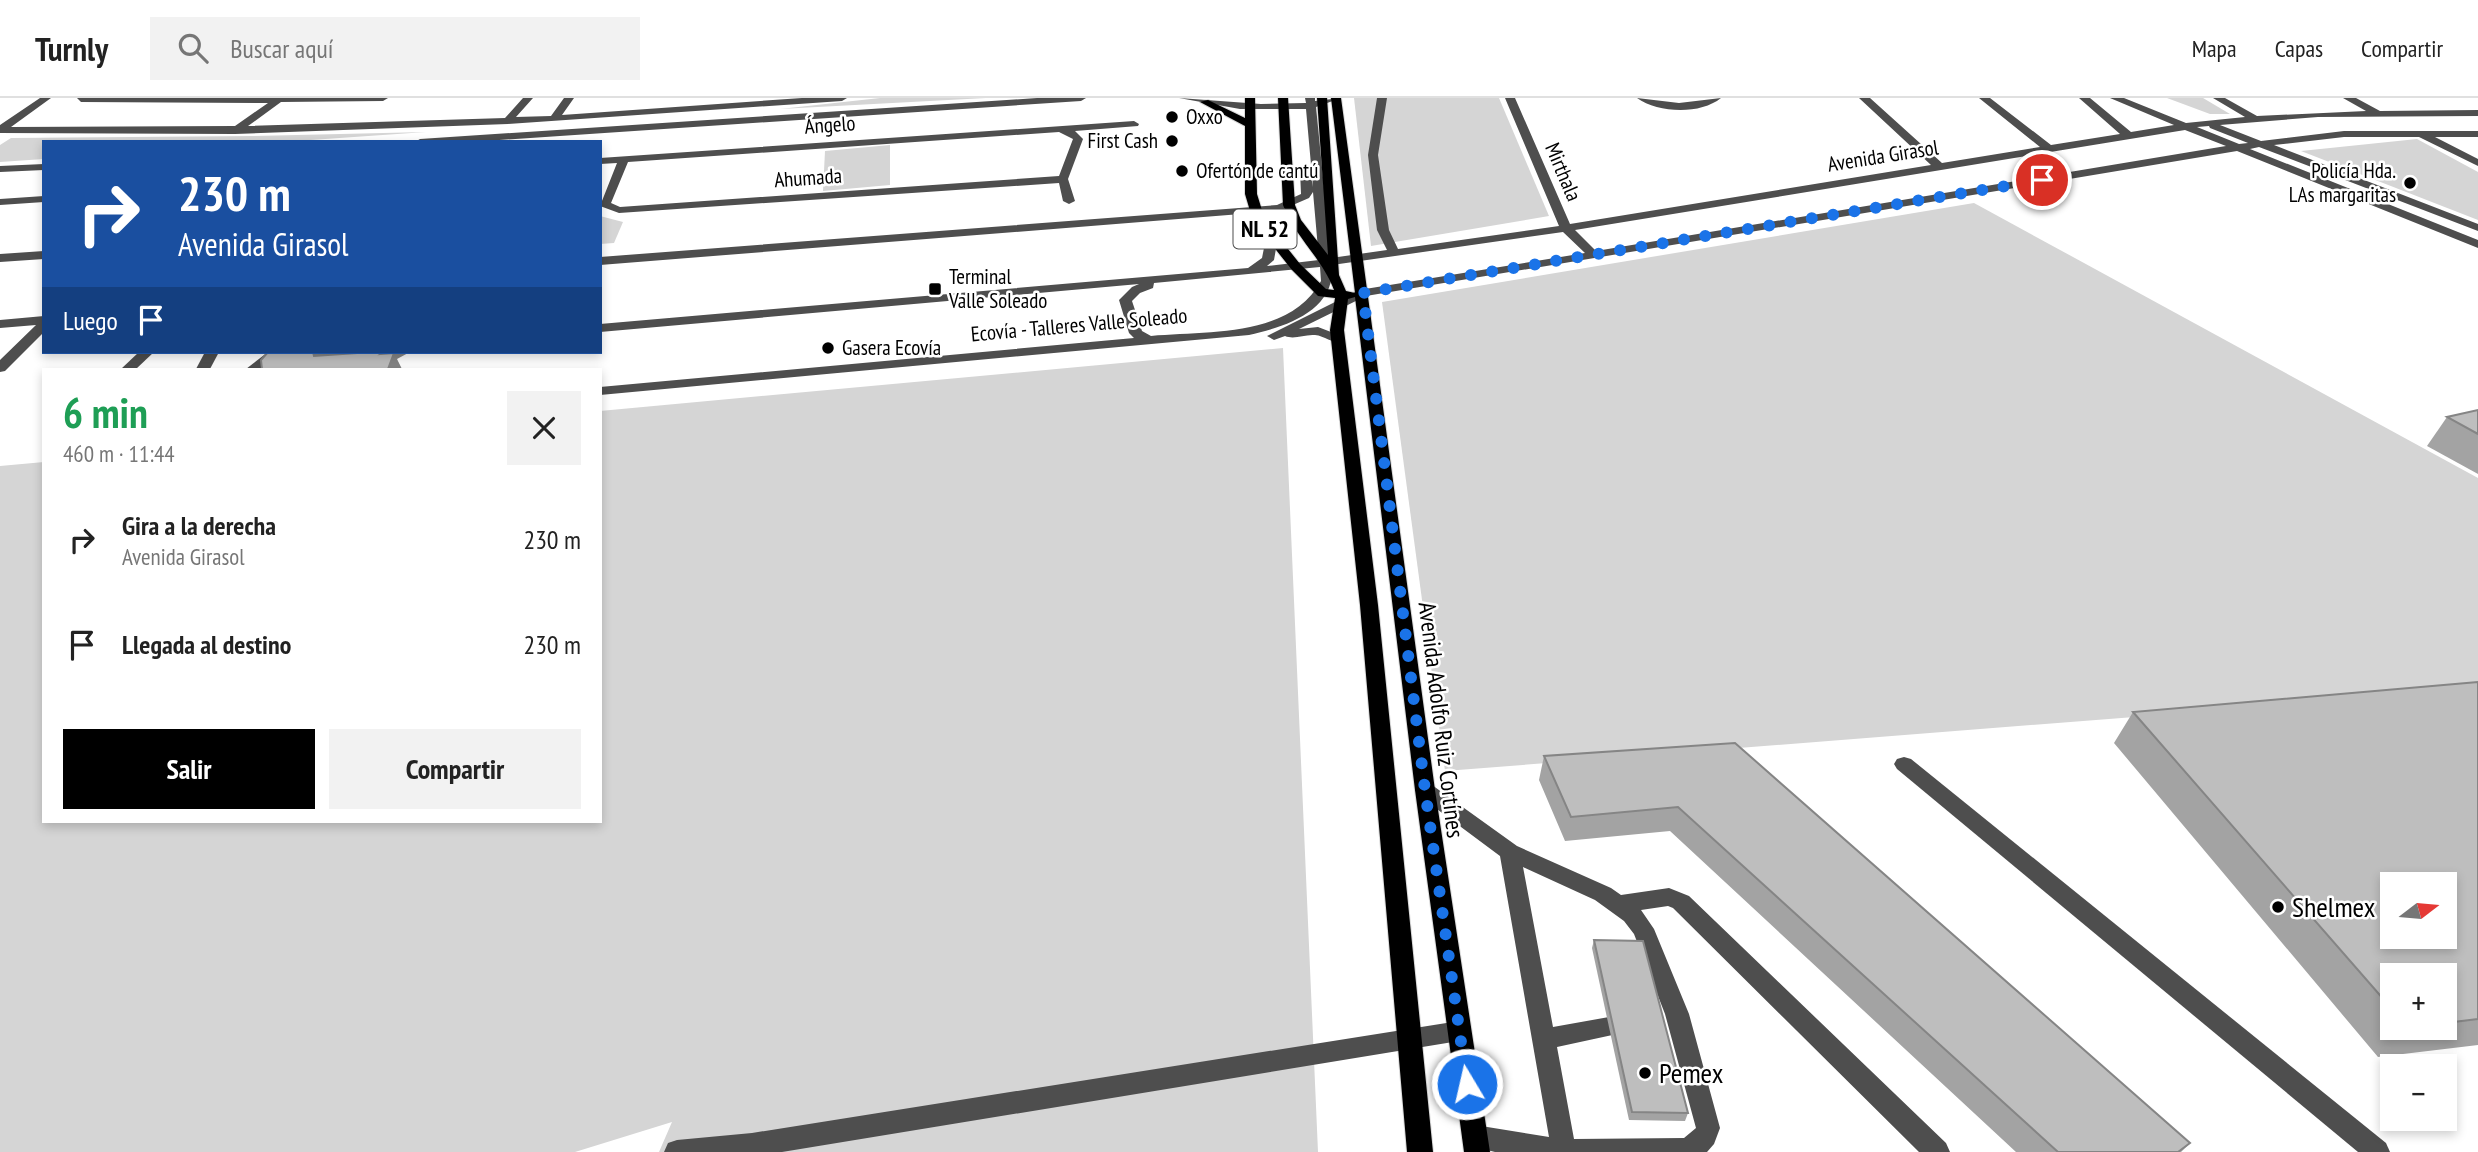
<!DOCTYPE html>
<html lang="es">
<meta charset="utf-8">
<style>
body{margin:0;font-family:"PT Sans Narrow",sans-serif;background:#f2f2f2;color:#222;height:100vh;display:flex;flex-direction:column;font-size:26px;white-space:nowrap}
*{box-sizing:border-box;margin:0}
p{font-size:23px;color:#767676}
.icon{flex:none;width:38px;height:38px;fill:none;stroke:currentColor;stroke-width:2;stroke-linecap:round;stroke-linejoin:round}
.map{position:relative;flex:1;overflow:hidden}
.sheet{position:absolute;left:42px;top:270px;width:560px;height:455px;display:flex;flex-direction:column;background:#fff;border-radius:0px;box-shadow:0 4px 10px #0003}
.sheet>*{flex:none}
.guide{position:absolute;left:42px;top:42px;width:560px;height:214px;border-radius:0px;box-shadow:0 4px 10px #0003;background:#1a4fa0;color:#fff;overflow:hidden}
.needle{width:46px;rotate:74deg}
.controls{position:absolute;left:2380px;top:774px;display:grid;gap:14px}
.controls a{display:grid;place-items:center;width:77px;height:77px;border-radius:0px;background:#fff;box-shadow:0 4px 10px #0003;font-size:35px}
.pin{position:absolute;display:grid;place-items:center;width:60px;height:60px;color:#fff;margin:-30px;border:4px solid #fff;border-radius:50%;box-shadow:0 2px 7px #0007}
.me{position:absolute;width:77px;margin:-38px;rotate:351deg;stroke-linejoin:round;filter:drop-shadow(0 0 5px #0008)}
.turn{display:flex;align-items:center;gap:24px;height:147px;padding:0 21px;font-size:32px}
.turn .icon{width:91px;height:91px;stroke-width:2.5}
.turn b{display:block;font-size:49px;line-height:60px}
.then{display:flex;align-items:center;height:66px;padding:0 21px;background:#0003;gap:14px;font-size:26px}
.round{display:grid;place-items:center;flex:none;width:74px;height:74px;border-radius:0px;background:#f2f2f2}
.overview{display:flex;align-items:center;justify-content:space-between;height:119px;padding:0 21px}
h1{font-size:42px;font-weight:800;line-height:52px;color:#1e9e55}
.button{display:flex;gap:14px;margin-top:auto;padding:14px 21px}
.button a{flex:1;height:80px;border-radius:0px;background:#000;color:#fff;font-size:28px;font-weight:800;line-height:80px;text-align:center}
.button a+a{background:#f2f2f2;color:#222}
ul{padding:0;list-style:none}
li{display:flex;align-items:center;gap:21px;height:105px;padding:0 21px}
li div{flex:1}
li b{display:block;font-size:26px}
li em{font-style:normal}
header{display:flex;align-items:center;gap:42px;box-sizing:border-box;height:98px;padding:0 35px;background:#fff;border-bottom:2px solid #e0e0e0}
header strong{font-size:33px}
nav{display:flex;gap:38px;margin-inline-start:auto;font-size:24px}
.search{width:490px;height:63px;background:#f2f2f2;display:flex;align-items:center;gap:18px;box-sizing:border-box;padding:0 24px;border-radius:0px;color:#767676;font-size:26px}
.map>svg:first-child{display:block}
.green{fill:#d5d5d5}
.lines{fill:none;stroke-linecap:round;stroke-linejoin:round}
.major-casing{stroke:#dbdbdb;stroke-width:2}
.minor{fill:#4e4e4e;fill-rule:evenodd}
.major{fill:#000;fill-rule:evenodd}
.wall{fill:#a3a3a3;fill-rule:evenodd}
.shaded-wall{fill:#858585}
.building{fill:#bebebe;stroke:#858585;stroke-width:2;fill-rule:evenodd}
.route{stroke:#1a73e8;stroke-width:12;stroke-dasharray:0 21.6}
.poi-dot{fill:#000;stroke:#fff;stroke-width:2.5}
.labels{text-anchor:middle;stroke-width:5;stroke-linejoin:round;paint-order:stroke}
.far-poi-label{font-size:21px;fill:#000;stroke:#fff;text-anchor:start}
.far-street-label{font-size:21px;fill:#000;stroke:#fff}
.shield{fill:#fff;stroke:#4c4c4c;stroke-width:2}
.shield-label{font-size:23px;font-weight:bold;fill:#000}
.street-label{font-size:24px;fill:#000;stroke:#fff}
.near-poi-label{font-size:28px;fill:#000;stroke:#fff;text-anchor:start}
</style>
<header>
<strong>Turnly</strong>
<div class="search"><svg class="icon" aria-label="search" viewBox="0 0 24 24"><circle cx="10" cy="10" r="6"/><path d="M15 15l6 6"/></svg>Buscar aquí</div>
<nav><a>Mapa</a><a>Capas</a><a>Compartir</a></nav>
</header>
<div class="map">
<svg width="2478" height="1054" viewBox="0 0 2478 1054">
<rect width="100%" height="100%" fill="#fff"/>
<g class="green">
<polygon points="880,0 986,0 780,11"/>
<polygon points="1354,0 1499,0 1549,118 1371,148"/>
<polygon points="2167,0 2203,0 2230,16 2210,16"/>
<polygon points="426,34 282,44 44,44 44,61 0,64 0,47 11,40 252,38"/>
<polygon points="2417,41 2478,74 2478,122 2301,53"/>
<polygon points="890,47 890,87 823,93 825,53"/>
<polygon points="1974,105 2478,380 2478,592 1445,673 1382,204"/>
<polygon points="600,118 623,124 614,145 600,146"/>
<polygon points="1283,250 1318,1054 659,1054 672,1024 575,1054 0,1054 0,368 44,364 44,723 600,723 600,313"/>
</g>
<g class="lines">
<g class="major-casing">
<path id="major" d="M1245,0h10l2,96 8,26 35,44 26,25 8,1c-12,-32 -39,-53 -51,-85l-5,-107h10l7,107 6,15 27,35 -11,-157h10l12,177 7,16 9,2 -24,-195h10l94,692 55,362h-26l-49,-362 -60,-493 -7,2 -4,31 34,275 55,547h-26l-47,-547 -30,-275 5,-32 -17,-2 -26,-26 -39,-49 -8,-27v-68l-45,-24 8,-2 37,18z"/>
</g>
<g class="minor">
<polygon points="40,0 51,0 11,29 235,28 268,5 81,4 77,0 388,0 383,3 281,4 248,28 505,20 523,0 533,0 516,19 551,18 564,0 574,0 562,17 802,0 847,0 842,3 508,26 235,36 0,35 0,27"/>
<polygon points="1037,0 1086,0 1081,3 470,44 415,44 420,41"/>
<path d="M1179,0l82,6 45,-1 -1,-5h10v3l26,-3 -25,9 15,151 56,-8 -10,-20 -9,-75 9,-57h10l-9,57 11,75 9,19 161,-23 -54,-128h10l55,126 361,-59 -72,-67h11l72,65 98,-16 -61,-49h11l61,47 69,-11 -41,-36h11l41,34 43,-7 -64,-27h14l62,25 59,-6 -32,-19h12l32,18 109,-5 -23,-13h13l24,13 98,-1v6l-160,1 -98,8 41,16 83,-10h134v6h-43l43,22v7l-59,-29h-75l-70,8 204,79v7l-219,-84 -9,2 228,91v8l-241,-97 -871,145 -67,33 19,-2 26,10v6c-11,1 -19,-7 -29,-8 -11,-1 -20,5 -30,1l-11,4 -7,-4 92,-46 226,-37 -22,-21 -231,33c4,46 -47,62 -83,70l-649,60v-8l534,-49 -5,-5 -10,-33 13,-13 7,-3 -539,48v-8l648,-56 14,-10 3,-15 -5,-12 6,-3 4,1 7,14 -3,17 -7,6 52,-6 -6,-68 -4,6 -30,13 -679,54v-8l677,-52 24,-11 -1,-23 5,-3 5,3 3,16 -7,-78h-66zM2209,28l1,2 38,15 -9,1 -42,-17zM2185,32l41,16 -630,105 -21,-21zM1320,169l1,14c-31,57 -114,50 -170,55l-9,-5 -10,-30 8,-8 13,-5 1,-5z"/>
<path d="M1637,0l42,5 42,-5c-21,17 -63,15 -84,0z"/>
<path d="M1134,23l5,3 -1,2 -63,5 8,8 -15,40 7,22 -6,3 -6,-3 -4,-18 -440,30 -19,-7 17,-43 -17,1v-6zM1059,34l14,7 -14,37 -439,31 -9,-4 17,-41z"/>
<polygon points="44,66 44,72 0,74 0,68"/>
<polygon points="44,98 44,104 0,107 0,101"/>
<polygon points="44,153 44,161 0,164 0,156"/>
<polygon points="44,218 44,234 5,273 0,274 0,262 36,227 0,230 0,222"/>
<polygon points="139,254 154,254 136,271 121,271"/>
<polygon points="205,254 219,254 210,271 196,271"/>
<polygon points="268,254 283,254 261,271 246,271"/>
<polygon points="1904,659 1911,661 2386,1045 2390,1054 2358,1054 1897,671 1894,666 1897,661"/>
<path d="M1425,685l7,2 85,61 94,42 10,7 48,-7 20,8 257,247 4,9h-31l-246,-244 -5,-2 -27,4 13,19 35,85 31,114 -6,16 -7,8h-212l-29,-7 -4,-8 4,-8 9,-4 74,12 -49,-281 -82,-61 -3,-5 3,-5zM1523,769l72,33 29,21 10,13 31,80 31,114 -12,10 -110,1 -17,-92 60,-13 4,-7 -4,-7 -8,-3 -56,10z"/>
<polygon points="1459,923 1467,926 1471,933 1467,940 1459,943 782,1054 664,1054 668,1045 677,1042 752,1035"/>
</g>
<use href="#major" class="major"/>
</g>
<g class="wall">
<polygon points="2478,312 2478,376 2427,348 2447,319"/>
<path d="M2478,584v363l-100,12 -264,-314 19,-31zM2392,877h53v52h-53z"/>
<polygon points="1735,645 2190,1045 2181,1054 2016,1054 1670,733 1565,743 1539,682 1544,658"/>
<polygon points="1594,842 1688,1015 1685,1023 1629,1022 1592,850"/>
</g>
<g class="shaded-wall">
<polygon points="313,254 351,254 354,260 314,258"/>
<polygon points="382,254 410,254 397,261 402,271 388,271"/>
</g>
<g class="building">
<polygon points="268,254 313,254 314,258 372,254 384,254 381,256 394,255 388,271 262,271 261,262"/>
<polygon points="2478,312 2478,336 2447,319"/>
<path d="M2478,584v337l-33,4v-48h-53v34l-259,-297zM2392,786h53v52h-53z"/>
<polygon points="1735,645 2190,1045 2178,1054 2058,1054 1678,709 1571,719 1544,658"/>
<polygon points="1594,842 1643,843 1688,1015 1632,1014"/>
</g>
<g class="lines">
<polyline class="route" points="1467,986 1425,692 1363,195 2042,82"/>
</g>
<g class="poi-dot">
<circle cx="1172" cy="19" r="7"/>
<circle cx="1172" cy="43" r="7"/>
<circle cx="1182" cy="73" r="7"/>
<circle cx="2410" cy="85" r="7"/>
<rect x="928" y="184" width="14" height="14" rx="3.5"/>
<circle cx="828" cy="250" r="7"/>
<circle cx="2278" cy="809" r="7"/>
<circle cx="1645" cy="975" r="7"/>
</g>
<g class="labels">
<g class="far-poi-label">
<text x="1186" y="26">Oxxo</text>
<text x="1158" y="50" text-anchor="end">First Cash</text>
<text x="1196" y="80">Ofertón de cantú</text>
<text x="2396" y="80" text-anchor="end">Policía Hda.<tspan x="2396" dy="24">LAs margaritas</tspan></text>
<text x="949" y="186">Terminal<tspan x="949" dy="24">Valle Soleado</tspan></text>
<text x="842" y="257">Gasera Ecovía</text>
</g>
<g class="far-street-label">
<text transform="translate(830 27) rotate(-4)" y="7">Ángelo</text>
<text transform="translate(1883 58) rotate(-9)" y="7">Avenida Girasol</text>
<text transform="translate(1563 74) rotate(67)" y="7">Mirthala</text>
<text transform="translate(808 80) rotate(-4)" y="7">Ahumada</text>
<text transform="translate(1079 227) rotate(-5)" y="7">Ecovía - Talleres Valle Soleado</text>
</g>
<rect class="shield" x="1233.5" y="111.5" width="63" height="39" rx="5"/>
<g class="shield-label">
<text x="1265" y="139">NL 52</text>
</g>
<g class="street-label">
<text transform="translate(1441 622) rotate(83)" y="8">Avenida Adolfo Ruiz Cortínes</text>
</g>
<g class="near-poi-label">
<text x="2292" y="819">Shelmex</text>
<text x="1659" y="985">Pemex</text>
</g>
</g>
</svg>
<div class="controls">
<a><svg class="needle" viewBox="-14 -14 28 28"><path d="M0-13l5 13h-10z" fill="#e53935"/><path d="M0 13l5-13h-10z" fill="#767676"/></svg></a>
<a>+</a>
<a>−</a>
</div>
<div class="pin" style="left:2042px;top:82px;background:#d93025"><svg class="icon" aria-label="arrive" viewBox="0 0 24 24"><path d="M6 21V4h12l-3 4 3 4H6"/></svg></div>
<svg class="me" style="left:1467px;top:986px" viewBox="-20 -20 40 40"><circle r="17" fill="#1a73e8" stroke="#fff" stroke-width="3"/><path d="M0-11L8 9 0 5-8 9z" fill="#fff"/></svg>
<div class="guide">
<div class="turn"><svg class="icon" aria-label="right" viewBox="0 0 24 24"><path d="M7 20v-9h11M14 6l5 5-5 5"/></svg><div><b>230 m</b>Avenida Girasol</div></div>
<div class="then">Luego<svg class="icon" aria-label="arrive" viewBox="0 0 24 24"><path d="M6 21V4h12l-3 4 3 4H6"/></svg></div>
</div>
<section class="sheet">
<div class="overview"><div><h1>6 min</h1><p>460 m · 11:44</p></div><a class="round"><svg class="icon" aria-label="close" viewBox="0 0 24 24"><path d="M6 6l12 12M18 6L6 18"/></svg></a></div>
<ul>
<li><svg class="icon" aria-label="right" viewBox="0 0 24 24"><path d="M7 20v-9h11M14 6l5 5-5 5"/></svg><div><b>Gira a la derecha</b><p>Avenida Girasol</p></div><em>230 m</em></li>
<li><svg class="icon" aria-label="arrive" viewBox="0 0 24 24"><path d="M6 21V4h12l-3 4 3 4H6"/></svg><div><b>Llegada al destino</b></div><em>230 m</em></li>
</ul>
<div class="button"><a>Salir</a><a>Compartir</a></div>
</section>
</div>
